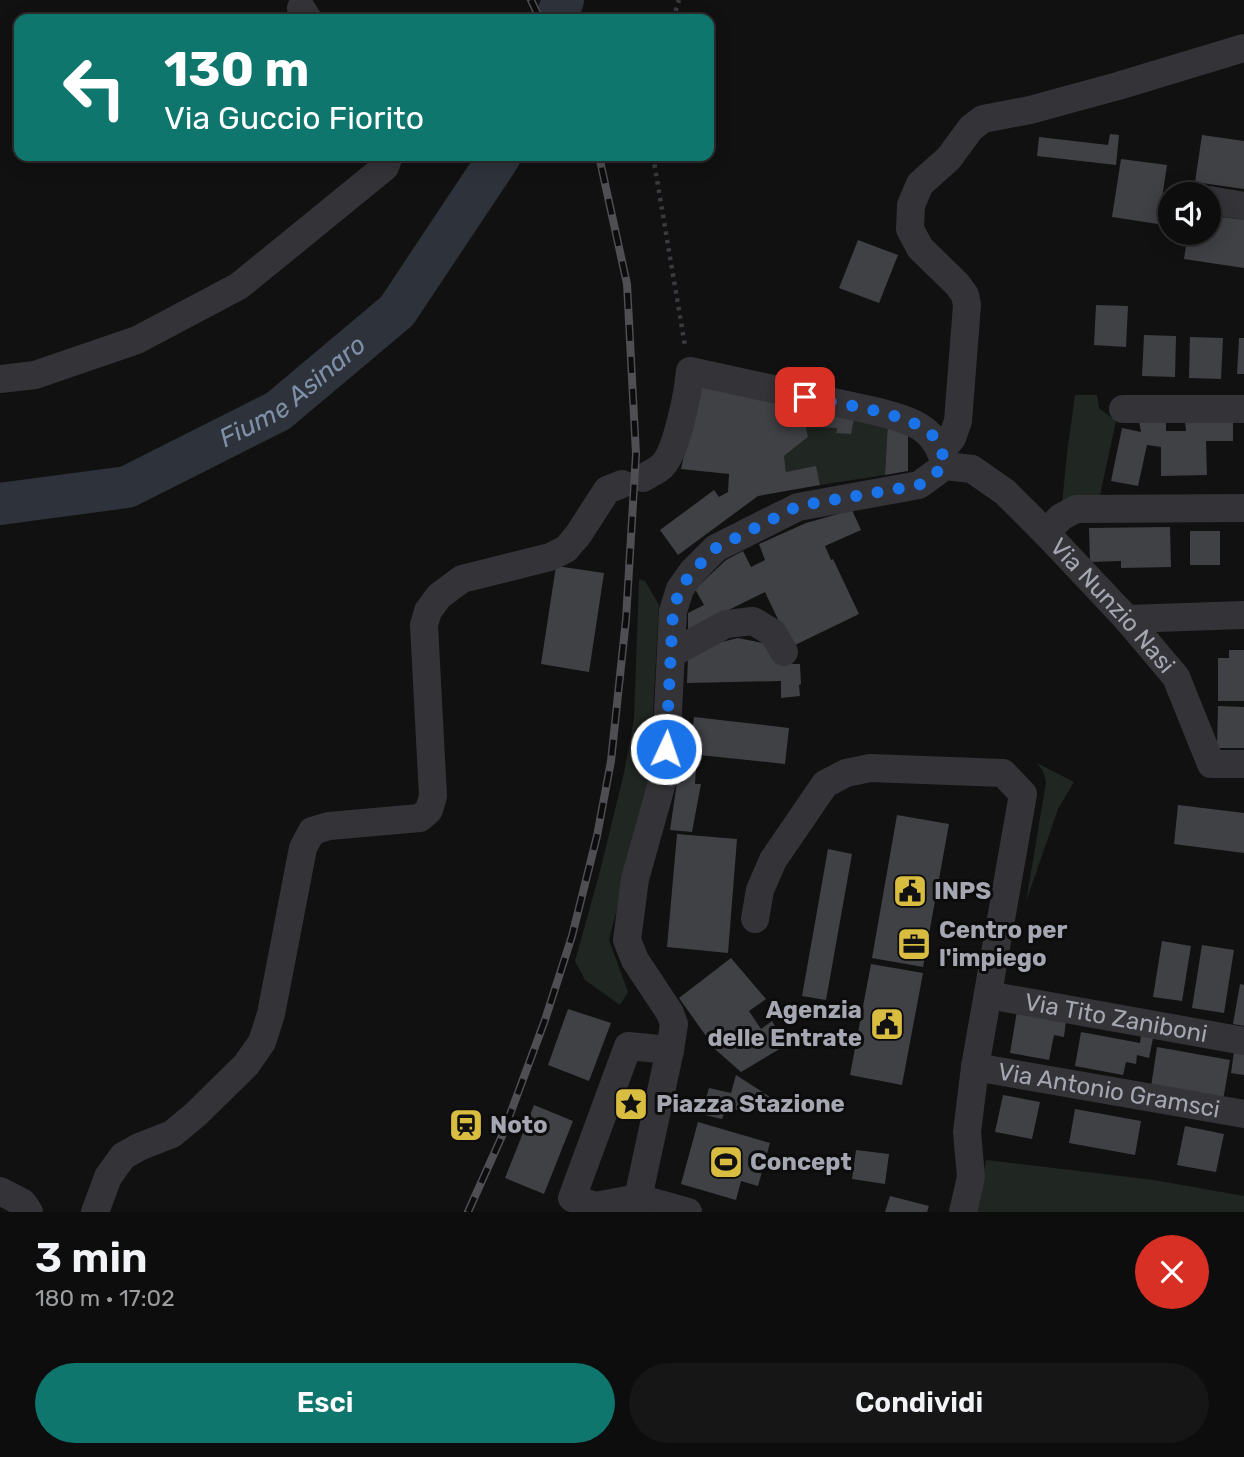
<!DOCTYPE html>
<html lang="it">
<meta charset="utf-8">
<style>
body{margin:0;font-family:Rubik,sans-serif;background:#161617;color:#f1f3f6;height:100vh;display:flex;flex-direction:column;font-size:26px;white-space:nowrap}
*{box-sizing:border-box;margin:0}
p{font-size:23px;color:#9a9c9e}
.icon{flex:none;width:38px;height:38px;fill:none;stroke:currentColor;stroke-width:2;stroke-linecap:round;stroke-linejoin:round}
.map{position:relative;height:1212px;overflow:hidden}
.details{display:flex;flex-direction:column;background:#0d0d0e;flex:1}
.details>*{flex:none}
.guide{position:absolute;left:14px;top:14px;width:700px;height:147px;border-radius:14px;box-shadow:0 4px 18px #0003,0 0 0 2px #2d2d2e;background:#0f766e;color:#fff;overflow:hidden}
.controls{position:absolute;left:1158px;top:182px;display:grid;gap:14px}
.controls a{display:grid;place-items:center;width:63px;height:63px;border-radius:50%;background:#0d0d0e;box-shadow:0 4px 18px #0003,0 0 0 2px #2d2d2e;font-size:35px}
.pin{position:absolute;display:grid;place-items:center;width:60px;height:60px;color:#fff;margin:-30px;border-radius:14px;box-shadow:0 4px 10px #0006}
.me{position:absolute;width:77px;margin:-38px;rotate:3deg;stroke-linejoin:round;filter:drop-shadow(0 0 5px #0008)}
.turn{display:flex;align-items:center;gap:24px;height:147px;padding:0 35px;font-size:32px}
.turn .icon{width:91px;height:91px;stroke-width:2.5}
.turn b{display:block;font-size:49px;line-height:60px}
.round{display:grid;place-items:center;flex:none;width:74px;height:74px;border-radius:37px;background:#161617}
.headline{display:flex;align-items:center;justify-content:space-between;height:119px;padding:0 35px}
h1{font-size:42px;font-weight:600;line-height:52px}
.cta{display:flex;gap:14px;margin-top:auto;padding:14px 35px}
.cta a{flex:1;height:80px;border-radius:42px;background:#0f766e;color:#fff;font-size:28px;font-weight:600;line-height:80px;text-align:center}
.cta a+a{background:#161617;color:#f1f3f6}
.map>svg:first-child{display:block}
.green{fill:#202621}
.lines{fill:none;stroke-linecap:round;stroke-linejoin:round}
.river{stroke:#2e333b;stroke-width:42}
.building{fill:#404145}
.path{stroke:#3a3b3f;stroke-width:4.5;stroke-dasharray:3.5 5;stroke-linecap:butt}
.minor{stroke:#343438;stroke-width:28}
.rail-casing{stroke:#4e4e53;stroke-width:8}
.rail{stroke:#0c0c0d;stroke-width:5;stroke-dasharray:16;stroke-linecap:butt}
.route{stroke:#1a73e8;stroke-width:12;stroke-dasharray:0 21.6}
.labels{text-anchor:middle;stroke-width:6;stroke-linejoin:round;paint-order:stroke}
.street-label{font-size:24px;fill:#a4a6b1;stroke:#0c0c0d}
.poi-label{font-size:24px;font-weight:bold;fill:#a4a6b1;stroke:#0c0c0d;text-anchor:start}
.water-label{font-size:26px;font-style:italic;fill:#7e8fa8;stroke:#0c0c0d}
</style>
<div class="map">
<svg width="1244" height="1212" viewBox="0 0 1244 1212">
<rect width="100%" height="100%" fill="#111112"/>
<g class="green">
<polygon points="1075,395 1097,395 1099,408 1116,421 1100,495 1072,499 1062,504 1067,453"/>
<polygon points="855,414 888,421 885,475 820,485 816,467 786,472 784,456 808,437 806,427 837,428 836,433 851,433"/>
<polygon points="639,579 645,581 659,605 649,786 609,940 628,992 620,1005 585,980 575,961 599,875 624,773 634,719"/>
<polygon points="1037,763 1074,782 1058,809 1026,902 1046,782 1043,771"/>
<polygon points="986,1160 1154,1180 1244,1196 1244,1212 977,1212"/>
</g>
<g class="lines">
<g class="river">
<polyline points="556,19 563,0"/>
<path id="s1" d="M0,504l127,-17 151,-76 119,-100 103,-155"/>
</g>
</g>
<g class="building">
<polygon points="1110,134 1119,135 1116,165 1037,156 1039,137 1108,145"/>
<polygon points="1202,135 1244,141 1244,189 1195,182"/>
<polygon points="1121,159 1167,165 1158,224 1112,217"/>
<polygon points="1209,215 1244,220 1244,268 1184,259 1188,233 1209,233"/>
<polygon points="858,240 898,255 879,303 839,288"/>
<polygon points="1096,305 1128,306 1126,347 1094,345"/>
<polygon points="1144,335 1176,336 1175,377 1142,376"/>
<polygon points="1190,337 1223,338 1221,379 1189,378"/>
<polygon points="1239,338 1244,338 1244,374 1237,374"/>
<polygon points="700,386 855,414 851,434 836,433 837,428 806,427 808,437 784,456 786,472 816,466 820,485 758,496 678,555 660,530 714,490 719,497 728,492 729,474 681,469"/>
<polygon points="888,421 908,434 908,471 885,475"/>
<polygon points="1139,421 1166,421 1166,431 1186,431 1185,421 1233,421 1233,441 1206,441 1207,475 1161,476 1161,447 1147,445 1138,486 1111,481 1122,428 1141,432"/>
<polygon points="852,510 861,530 825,546 831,560 833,559 859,614 791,647 765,592 688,630 688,613 704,605 695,589 726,560 743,551 751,567 765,560 759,544 806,523"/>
<polygon points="1170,527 1171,567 1121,568 1121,561 1090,562 1089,528"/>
<rect x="1190" y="531" width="30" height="34"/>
<polygon points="556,566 604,573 589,672 541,664"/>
<polygon points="738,638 773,645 782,664 800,664 801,684 799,685 800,696 781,698 781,681 687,683 688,658 713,644"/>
<polygon points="1229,650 1244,650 1244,701 1218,701 1218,658 1229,658"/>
<polygon points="1218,706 1244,707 1244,748 1217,748"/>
<polygon points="694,717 789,728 785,764 690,754"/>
<polygon points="682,768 696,769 695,784 701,784 692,832 670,830 677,782 682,783"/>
<polygon points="1178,805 1244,813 1244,853 1174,844"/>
<polygon points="897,815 949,824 923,967 872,958"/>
<polygon points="677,834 737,839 728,953 667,947"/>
<polygon points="828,849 852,854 826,1000 802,996"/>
<polygon points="1162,941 1191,946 1182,1001 1153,997"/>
<polygon points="1202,945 1234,950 1224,1013 1192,1008"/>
<polygon points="731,958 766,999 749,1011 761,1029 772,1021 786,1045 741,1072 716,1050 679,998"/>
<polygon points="871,964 923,973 902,1085 850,1075"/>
<polygon points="1240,984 1244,985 1244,1026 1233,1024"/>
<polygon points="568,1009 611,1023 589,1081 548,1065"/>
<polygon points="1017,1011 1066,1021 1064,1037 1054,1035 1049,1060 1010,1053"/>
<polygon points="1081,1032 1140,1043 1141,1036 1153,1038 1149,1058 1137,1055 1136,1064 1126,1062 1123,1075 1075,1066"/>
<polygon points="1157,1047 1230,1060 1223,1100 1151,1087"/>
<polygon points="1234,1052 1244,1054 1244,1075 1231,1073"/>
<polygon points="736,1075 770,1097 761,1114 746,1107 744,1112 727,1107 722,1119 701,1114 709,1088 731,1093"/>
<polygon points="1003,1095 1040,1102 1032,1139 995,1132"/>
<polygon points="534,1105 573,1121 544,1194 505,1178"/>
<polygon points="1075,1109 1141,1121 1135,1155 1069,1143"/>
<polygon points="698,1122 770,1143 758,1186 741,1181 736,1200 681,1184"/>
<polygon points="1185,1126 1224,1134 1216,1172 1177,1165"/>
<polygon points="856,1150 889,1154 885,1184 852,1179"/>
<polygon points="890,1196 929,1206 927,1212 885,1212"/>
</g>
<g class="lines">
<g class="path">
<polyline points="673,19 679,0"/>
<polyline points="653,156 685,346"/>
</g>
<g class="minor">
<polyline points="301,8 308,19"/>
<polyline points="1209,200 1244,206"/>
<polyline points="0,379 35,375 137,340 239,286 385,167 389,156"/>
<polyline points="1123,409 1244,409"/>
<polyline points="942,450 952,438 958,421 967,305 965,295 957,284 920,248 910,229 911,205 920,184 949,158 971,128 983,119 1030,110 1118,86 1244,48"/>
<path id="s2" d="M945,466l27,3 33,23 41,41 81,86 49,58 35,87h33"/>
<polyline points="1046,533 1061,517 1076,509 1244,508"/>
<polyline points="1127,619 1244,615"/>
<polyline points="671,654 726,624 753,621 773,633 784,652"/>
<polyline points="755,919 760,890 773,860 825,784 846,773 870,768 1003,773 1023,794 975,1067 967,1132 971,1177 963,1212"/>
<path id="s3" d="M988,995l256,46"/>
<polyline points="670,1050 628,1046 572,1198 595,1206 638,1198 688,1212"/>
<path id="s4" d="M975,1067l269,47"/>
<polyline points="0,1191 23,1203 29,1212"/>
<polyline points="95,1212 108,1177 123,1156 139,1147 172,1134 195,1115 246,1065 262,1042 271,1014 303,848 312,831 329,826 420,818 429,810 433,796 424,625 428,611 439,596 462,579 550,557 566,549 578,535 607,490 622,484"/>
<path d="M636,1212l2,-14 32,-148 4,-26 -4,-11 -35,-53 -8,-20 8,-61 30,-107 8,-161 7,-22 12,-17 24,-24 82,-41 121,-22 26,-19c-9,-39 -31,-44 -66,-54l-189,-41c-2,21 -13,81 -28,95 -5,5 -13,8 -19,12"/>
</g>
<g class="rail-casing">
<g id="rail">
<polyline points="531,0 540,19"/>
<polyline points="468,1212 502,1136 545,1020 572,936 597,836 611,761 626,619 636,454 627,284 599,156"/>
</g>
</g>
<use href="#rail" class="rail"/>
</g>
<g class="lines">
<path class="route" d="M666,749l7,-138 7,-22 12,-17 24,-24 82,-42 121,-21 26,-19c-2,-11 -4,-21 -12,-30 -22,-24 -96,-32 -128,-39"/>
</g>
<defs>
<g id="civic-square" transform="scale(1.75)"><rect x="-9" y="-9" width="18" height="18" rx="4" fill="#d9bd41" stroke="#0c0c0d"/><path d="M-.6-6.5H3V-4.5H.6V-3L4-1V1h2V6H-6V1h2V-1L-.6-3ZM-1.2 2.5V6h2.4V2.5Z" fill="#111"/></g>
<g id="office-square" transform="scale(1.75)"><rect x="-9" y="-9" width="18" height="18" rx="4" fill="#d9bd41" stroke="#0c0c0d"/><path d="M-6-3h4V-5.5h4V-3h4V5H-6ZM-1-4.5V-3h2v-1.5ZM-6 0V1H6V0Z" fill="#111"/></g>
<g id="sight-square" transform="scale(1.75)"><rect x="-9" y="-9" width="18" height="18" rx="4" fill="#d9bd41" stroke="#0c0c0d"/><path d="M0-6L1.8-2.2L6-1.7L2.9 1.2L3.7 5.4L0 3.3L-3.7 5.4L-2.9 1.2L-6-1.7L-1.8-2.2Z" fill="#111"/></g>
<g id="station-square" transform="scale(1.75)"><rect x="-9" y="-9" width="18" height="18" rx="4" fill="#d9bd41" stroke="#0c0c0d"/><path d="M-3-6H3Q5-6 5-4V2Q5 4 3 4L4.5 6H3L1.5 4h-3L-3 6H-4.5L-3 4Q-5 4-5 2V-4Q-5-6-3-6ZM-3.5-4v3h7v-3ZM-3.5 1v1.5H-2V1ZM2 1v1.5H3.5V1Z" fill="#111"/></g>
<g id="stadium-square" transform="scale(1.75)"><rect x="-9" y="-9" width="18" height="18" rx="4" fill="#d9bd41" stroke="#0c0c0d"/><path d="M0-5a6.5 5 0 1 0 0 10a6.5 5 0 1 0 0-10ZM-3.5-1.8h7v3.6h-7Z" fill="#111"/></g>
</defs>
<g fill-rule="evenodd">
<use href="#civic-square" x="910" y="891"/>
<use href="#office-square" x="914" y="944"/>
<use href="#civic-square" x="887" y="1024"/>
<use href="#sight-square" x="631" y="1104"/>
<use href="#station-square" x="466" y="1125"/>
<use href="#stadium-square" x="726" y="1162"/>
</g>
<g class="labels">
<g class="street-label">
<text dy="8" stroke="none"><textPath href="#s2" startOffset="224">Via Nunzio Nasi</textPath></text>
<text dy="8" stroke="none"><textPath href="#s3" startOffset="130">Via Tito Zaniboni</textPath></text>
<text dy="8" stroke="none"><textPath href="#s4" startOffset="136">Via Antonio Gramsci</textPath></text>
</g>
<g class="poi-label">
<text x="934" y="899">INPS</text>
<text x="939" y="938">Centro per<tspan x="939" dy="28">l'impiego</tspan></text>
<text x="862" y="1018" text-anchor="end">Agenzia<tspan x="862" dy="28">delle Entrate</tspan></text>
<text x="656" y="1112">Piazza Stazione</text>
<text x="490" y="1133">Noto</text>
<text x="750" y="1170">Concept</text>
</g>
<g class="water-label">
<text dy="9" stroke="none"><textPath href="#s1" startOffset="320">Fiume Asinaro</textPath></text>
</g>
</g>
</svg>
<div class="controls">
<a><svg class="icon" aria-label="sound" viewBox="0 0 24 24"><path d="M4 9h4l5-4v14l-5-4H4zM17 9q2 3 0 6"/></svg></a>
</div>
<div class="pin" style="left:805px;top:397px;background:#d93025"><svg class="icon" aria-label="arrive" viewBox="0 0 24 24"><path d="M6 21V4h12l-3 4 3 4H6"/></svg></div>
<svg class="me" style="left:666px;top:749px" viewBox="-20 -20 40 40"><circle r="17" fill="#1a73e8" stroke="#fff" stroke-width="3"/><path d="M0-11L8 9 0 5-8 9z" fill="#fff"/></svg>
<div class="guide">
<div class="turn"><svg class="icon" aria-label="left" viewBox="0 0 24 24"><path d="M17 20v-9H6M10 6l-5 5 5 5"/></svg><div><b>130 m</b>Via Guccio Fiorito</div></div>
</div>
</div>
<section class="details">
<div class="headline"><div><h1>3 min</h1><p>180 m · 17:02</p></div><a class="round" style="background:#d93025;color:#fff"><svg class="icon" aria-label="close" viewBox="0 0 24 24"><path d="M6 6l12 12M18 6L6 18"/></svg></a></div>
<div class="cta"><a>Esci</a><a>Condividi</a></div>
</section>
